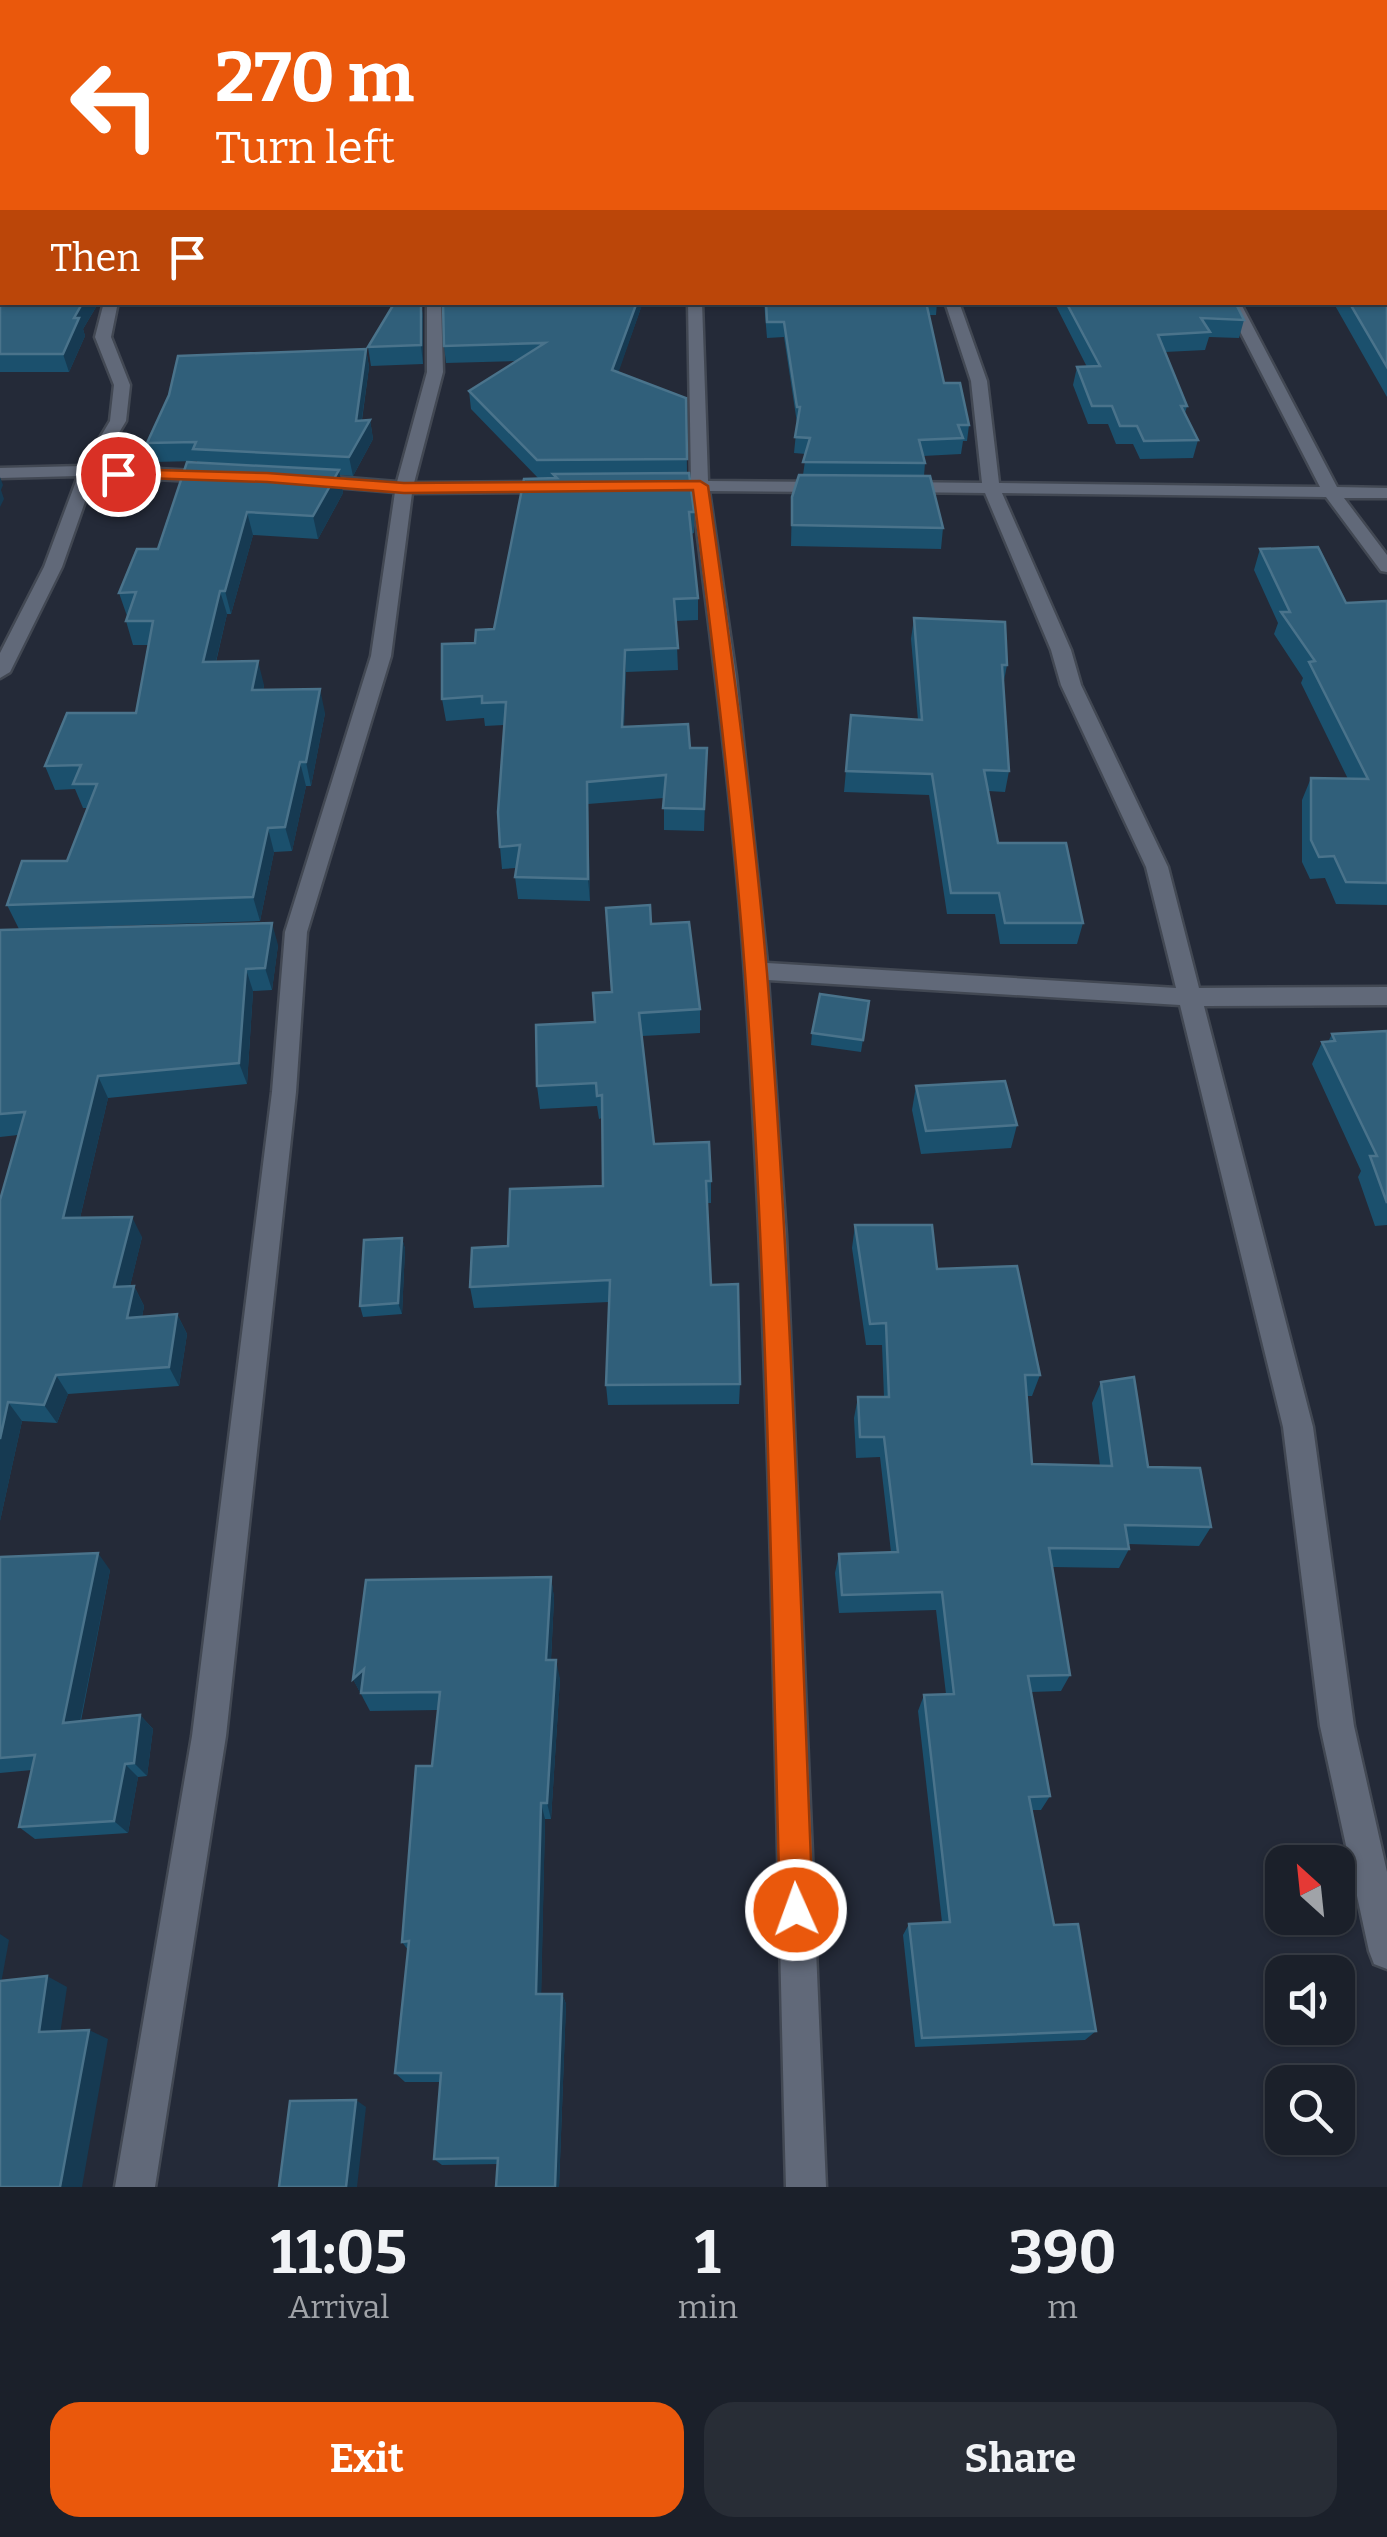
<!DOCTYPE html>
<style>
body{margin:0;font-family:Bitter,serif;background:#282d36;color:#f1f3f6;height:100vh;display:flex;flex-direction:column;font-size:38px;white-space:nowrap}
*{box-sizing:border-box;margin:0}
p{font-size:32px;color:#a0a3a8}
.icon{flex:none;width:55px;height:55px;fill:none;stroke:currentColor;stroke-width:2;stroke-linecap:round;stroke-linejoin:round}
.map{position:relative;height:2187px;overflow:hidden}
.side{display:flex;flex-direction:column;background:#1b202a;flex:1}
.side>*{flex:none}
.top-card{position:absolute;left:0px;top:0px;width:1388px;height:305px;box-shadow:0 2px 8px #0004,0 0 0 2px #393e47;background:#ea580c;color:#fff;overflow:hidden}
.needle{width:65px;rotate:333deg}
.tools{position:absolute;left:1265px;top:1845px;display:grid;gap:20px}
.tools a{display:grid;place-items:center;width:90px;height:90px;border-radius:20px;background:#1b202a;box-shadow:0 2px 8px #0004,0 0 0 2px #393e47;font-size:50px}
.pin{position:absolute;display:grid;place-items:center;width:85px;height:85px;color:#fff;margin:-42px;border:5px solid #fff;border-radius:50%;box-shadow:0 2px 10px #0007}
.me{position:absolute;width:110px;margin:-55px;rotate:358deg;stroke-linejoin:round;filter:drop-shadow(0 0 8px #0008)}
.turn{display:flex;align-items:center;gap:35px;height:210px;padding:0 50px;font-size:45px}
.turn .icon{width:130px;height:130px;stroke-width:2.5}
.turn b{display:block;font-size:70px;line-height:85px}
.then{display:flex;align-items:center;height:95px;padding:0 50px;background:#0003;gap:20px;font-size:38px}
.eta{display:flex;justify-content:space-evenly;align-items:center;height:170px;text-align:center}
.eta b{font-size:60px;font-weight:700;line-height:70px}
.button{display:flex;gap:20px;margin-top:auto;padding:20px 50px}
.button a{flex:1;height:115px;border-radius:30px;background:#ea580c;color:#fff;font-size:40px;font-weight:700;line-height:115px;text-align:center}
.button a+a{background:#282d36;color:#f1f3f6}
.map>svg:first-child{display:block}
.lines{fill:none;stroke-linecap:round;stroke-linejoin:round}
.minor-casing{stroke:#424853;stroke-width:5}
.minor{fill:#616979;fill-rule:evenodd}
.wall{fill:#1b506d}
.shaded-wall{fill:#163a52}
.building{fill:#305f7a;stroke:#4a738b;stroke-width:2.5}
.route{fill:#ea580c;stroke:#983908;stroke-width:2.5}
</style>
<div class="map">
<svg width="1387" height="2187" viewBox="0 0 1387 2187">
<rect width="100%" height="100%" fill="#242a38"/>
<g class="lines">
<g class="minor-casing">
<g id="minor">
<rect x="673" y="0" width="10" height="2"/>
<polygon points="888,0 898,0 899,2 889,2"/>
<polygon points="1094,0 1104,0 1105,2 1095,2"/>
<polygon points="1294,0 1305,0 1306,2 1296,2"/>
<rect x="1385" y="58" width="2" height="6"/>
<polygon points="104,302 118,302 111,337 130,385 126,421 99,466 215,472 223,477 215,482 94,476 62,567 10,672 0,678 0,653 44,567 78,476 0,478 0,468 83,466 110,421 114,385 95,337"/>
<polygon points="427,302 441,302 443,372 414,483 554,482 563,487 554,492 412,493 391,656 307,932 296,1092 226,1736 155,2187 115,2187 192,1736 272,1092 285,932 371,656 395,492 310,485 302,480 310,475 397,482 427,372"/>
<path d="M688,302h14l6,179 121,1 9,5 -9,5 -120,-1 27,185 31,287 409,25 -30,-121 -85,-182 -10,-35 -66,-157 -86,-1 -9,-5 9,-5 83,1 -11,-102 -26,-79h14l28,79 12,102 321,4 -95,-185h15l97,185 50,1v10h-43l43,57v17l-6,-1 -55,-74 -324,-4 69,157 10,35 87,182 31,121 188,-1v18l-183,1 109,421 41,299 33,146v97l-13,-5 -5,-13 -49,-225 -37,-299 -103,-422 -412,-25 18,256 40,951h-40c-11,-404 -14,-809 -41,-1212 -11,-162 -32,-323 -53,-484l-16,-5 15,-5z"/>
</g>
</g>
<use href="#minor" class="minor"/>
</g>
<g class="wall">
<polygon points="0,0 2,2 2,214 0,214"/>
<polygon points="1339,0 1387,0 1387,54 1385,52 1385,2 1341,2"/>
<polygon points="1387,87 1387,397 1333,302 1385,302"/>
<polygon points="0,290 2,302 99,302 83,329 85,336 69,372 0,372"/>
<polygon points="421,302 423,319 423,364 371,366 368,347"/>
<polygon points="643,302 618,372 686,398 687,473 694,512 694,533 691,534 698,598 698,620 676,621 678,670 626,672 624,727 690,748 707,748 704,831 664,830 664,798 588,804 590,901 518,899 515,877 516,868 502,869 500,847 504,725 485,726 484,718 446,721 442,699 475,643 494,629 538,478 471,409 469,391 516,361 446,363 444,346"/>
<polygon points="764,302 937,302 936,315 929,315 944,383 969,425 967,441 963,441 961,454 923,456 925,463 924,476 943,528 941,549 791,546 792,497 803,475 806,454 794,453 797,423 784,337 767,338"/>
<polygon points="1054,302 1235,302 1244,320 1239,338 1209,337 1205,350 1165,352 1187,406 1185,413 1198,440 1193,458 1140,459 1133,444 1116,444 1108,424 1088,424 1073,385 1077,367 1087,367"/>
<polygon points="366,349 369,367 362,420 370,420 373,439 353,476 340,475 343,493 318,539 253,535 231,614 227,614 216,662 264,685 263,690 325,713 311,786 306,786 292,851 274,852 260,921 19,929 7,905 67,861 88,808 83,808 75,789 55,790 45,766 136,713 148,645 133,645 126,621 127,616 119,593 158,549 197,462 197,461 152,462 147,443"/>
<polygon points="1260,549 1346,603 1387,601 1387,905 1336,904 1325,878 1310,879 1302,862 1302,800 1311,778 1348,779 1301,683 1303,678 1274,634 1278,623 1254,570"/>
<polygon points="914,618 1007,665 1003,686 1009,771 1005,792 988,791 998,843 1083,923 1077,944 1000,944 995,914 947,914 929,795 844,792 851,715 918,720 911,639"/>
<polygon points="651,924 700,1009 700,1033 642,1036 654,1144 711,1181 711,1203 707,1203 711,1285 740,1384 739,1404 608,1405 606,1385 609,1302 474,1308 470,1287 508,1246 603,1186 602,1118 599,1119 597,1106 540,1109 537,1086 595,1022"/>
<polygon points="0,930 278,945 272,990 253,991 247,1084 108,1098 80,1218 142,1237 130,1286 134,1286 144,1306 142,1317 177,1314 187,1334 179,1386 68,1394 57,1423 22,1421 0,1521 18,1135 0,1137"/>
<polygon points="869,1001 861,1052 811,1045 812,1033"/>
<polygon points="1387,1031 1387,1225 1375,1226 1358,1177 1361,1171 1312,1064 1322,1042 1328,1042 1332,1034"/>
<polygon points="916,1086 1017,1125 1011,1148 921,1154 912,1110"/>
<polygon points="855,1225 937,1269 1040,1375 1032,1396 1026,1396 1032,1464 1100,1466 1092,1403 1101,1382 1148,1467 1211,1527 1199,1546 1128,1544 1129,1549 1119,1568 1052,1567 1070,1675 1061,1691 1031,1692 1050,1796 1041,1810 1032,1810 1054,1925 1096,2031 1085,2040 915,2047 903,1935 909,1924 942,1922 918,1711 924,1695 946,1694 936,1610 839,1613 835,1573 839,1554 891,1552 880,1457 856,1458 854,1418 858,1397 884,1397 882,1345 866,1345 852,1248"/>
<polygon points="402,1238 405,1249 402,1314 363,1317 360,1306"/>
<polygon points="0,1557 110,1570 81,1721 140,1715 153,1729 147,1776 138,1777 128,1833 35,1839 19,1827 32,1770 0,1773"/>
<polygon points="551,1577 554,1598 551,1660 560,1679 551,1819 545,1819 541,1994 562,1994 566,2004 559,2187 496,2187 498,2164 442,2165 434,2159 440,2082 405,2082 395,2073 408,1950 402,1942 432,1766 438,1710 370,1711 353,1679"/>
</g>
<g class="shaded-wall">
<polygon points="83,302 99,302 83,329 85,336 69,372 63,354 74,318"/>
<polygon points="421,302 423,319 423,364 421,345"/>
<polygon points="637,302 643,302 613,388 612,370"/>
<polygon points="366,349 369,367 359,439 370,420 373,439 353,476 349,457"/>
<polygon points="339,470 343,493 318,539 313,516"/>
<polygon points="0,477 3,485 1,490 4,499 0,507"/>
<polygon points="247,512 253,535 231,614 225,591"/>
<polygon points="220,591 227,614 210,686 203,662"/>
<polygon points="625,650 626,672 623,750 622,727"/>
<polygon points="258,661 264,685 258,714 252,690"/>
<polygon points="320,689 325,713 311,786 306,762"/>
<polygon points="300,762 306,786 292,851 285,827"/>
<polygon points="587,782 588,804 590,901 588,879"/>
<polygon points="268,828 274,852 260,921 253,897"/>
<polygon points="272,923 278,945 272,990 265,968"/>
<polygon points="246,969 253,991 247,1084 239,1063"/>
<polygon points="98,1076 108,1098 75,1239 63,1218"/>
<polygon points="132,1217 142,1237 125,1307 114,1287"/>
<polygon points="402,1238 405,1249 402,1314 398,1303"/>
<polygon points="134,1286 144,1306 138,1338 127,1318"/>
<polygon points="177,1314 187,1334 179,1386 169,1367"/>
<polygon points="56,1375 68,1394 57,1423 44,1405"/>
<polygon points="8,1402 22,1421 0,1521 0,1439"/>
<polygon points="98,1553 110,1570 77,1737 63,1723"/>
<polygon points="551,1577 554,1598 550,1679 546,1660"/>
<polygon points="556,1660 560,1679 551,1819 547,1803"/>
<polygon points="364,1669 361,1693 363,1698 353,1679"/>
<polygon points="140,1715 153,1729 147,1776 134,1763"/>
<polygon points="125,1764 138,1777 128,1833 114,1821"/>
<polygon points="541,1803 545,1819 541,2005 536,1994"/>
<polygon points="0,1934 9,1940 0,1989"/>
<polygon points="47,1976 67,1987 59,2041 39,2032"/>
<polygon points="562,1994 566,2004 559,2187 555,2187"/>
<polygon points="89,2030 108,2039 82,2187 60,2187"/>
<polygon points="356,2100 366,2107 357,2187 346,2187"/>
</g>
<g class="building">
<polygon points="0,0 234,0 233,2 2,2 2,196 0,197"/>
<polygon points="338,0 436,0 436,2 337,2"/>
<polygon points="451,0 652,0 652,2 452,2"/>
<polygon points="746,0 868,0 869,2 746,2"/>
<polygon points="950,0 1079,0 1080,2 950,2"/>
<polygon points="1159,0 1283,0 1283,2 1160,2"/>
<polygon points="1357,0 1387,0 1387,34 1385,32 1385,2 1359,2"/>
<polygon points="1385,87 1387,87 1387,367 1349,302 1385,302"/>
<polygon points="0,290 2,290 2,302 83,302 74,318 79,318 63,354 0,354"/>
<polygon points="395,302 421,302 421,345 368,347"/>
<polygon points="443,302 637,302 612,370 686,398 687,459 537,460 469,391 545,343 444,346"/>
<polygon points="766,302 926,302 944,383 960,383 969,425 958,425 963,438 919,440 925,463 803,462 810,438 795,437 800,407 797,407 784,322 767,322"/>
<polygon points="1066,302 1235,302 1244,320 1201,318 1210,332 1158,335 1187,406 1181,406 1198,440 1144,441 1137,426 1120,426 1112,406 1092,406 1077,367 1100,366"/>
<polygon points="366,349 356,421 370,420 349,457 193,449 196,442 147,443 169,395 178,356"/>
<polygon points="187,462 339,470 313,516 247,512 225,591 220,591 203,662 258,661 252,690 320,689 306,762 300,762 285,827 268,828 253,897 7,905 22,861 67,861 97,784 73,784 81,765 45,766 67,713 136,713 153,621 126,621 136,592 119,593 137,549 158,549"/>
<polygon points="689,473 694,512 689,512 698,598 674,599 678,648 625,650 622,727 688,724 690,748 707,748 704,809 663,808 666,775 587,782 588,879 515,877 520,845 500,847 498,812 506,702 482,703 482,696 442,699 442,644 475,643 476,630 494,629 524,479 557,478 553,474"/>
<polygon points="799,475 930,476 943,528 792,525 792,497"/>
<polygon points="1318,547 1346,603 1387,601 1387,883 1346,882 1334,856 1319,857 1311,840 1311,778 1368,779 1309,662 1315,661 1281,612 1290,612 1260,549"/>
<polygon points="914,618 1005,622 1007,665 1002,665 1009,771 984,770 998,843 1066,843 1083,923 1005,923 999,893 951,893 932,774 846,771 851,715 922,720"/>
<polygon points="650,905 651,924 689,922 700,1009 639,1013 654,1144 709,1142 711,1181 706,1181 711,1285 738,1284 740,1384 606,1385 610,1280 470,1287 472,1248 508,1246 510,1189 603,1186 602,1095 597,1096 596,1083 537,1086 536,1025 595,1022 593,993 612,992 606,908"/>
<polygon points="272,923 265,968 246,969 239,1063 98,1076 63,1218 132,1217 114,1287 134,1286 127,1318 177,1314 169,1367 56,1375 44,1405 8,1402 0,1439 0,1200 25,1112 0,1114 0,930"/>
<polygon points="820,994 869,1001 863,1040 812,1033"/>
<polygon points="1387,1031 1387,1203 1370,1156 1377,1156 1322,1042 1335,1041 1332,1034"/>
<polygon points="1005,1081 1017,1125 926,1131 916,1086"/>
<polygon points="855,1225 932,1225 937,1269 1017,1266 1040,1375 1025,1375 1032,1464 1112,1466 1101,1382 1134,1377 1148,1467 1200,1468 1211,1527 1125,1525 1129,1549 1049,1548 1070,1675 1028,1676 1050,1796 1029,1797 1054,1925 1078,1924 1096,2031 922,2038 909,1924 950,1922 924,1695 954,1694 942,1592 842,1595 839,1554 898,1552 884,1437 860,1437 858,1397 889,1397 886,1323 870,1324"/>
<polygon points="402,1238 398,1303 360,1306 364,1240"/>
<polygon points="98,1553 63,1723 140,1715 134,1763 125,1764 114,1821 19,1827 35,1755 0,1758 0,1557"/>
<polygon points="551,1577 546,1660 556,1660 547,1803 541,1803 536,1994 562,1994 555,2187 496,2187 498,2158 434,2159 441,2073 395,2073 409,1941 402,1942 416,1766 432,1766 440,1692 361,1693 364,1669 353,1679 366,1580"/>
<polygon points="47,1976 39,2032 89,2030 60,2187 0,2187 0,1981"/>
<polygon points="356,2100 346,2187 279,2187 290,2101"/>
</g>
<path class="route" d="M118,469l149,4 137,10 296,-2 8,5c23,162 45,324 59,487 25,312 33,625 46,937l-5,11 -12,5 -11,-5 -5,-11c-9,-313 -12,-626 -35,-938 -12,-161 -31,-322 -52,-482l-289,3 -137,-11 -154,-5v-7z"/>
</svg>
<div class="tools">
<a><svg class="needle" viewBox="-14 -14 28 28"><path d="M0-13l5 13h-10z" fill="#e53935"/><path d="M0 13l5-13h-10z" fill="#a0a3a8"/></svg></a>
<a><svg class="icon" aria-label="sound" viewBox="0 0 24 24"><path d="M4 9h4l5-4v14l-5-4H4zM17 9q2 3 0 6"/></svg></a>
<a><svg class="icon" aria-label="search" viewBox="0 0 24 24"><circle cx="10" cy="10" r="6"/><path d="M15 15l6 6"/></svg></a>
</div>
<div class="pin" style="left:118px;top:474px;background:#d93025"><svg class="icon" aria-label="arrive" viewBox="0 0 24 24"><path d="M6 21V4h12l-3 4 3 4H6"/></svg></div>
<svg class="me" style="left:796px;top:1910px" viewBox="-20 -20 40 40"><circle r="17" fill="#ea580c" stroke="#fff" stroke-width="3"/><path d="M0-11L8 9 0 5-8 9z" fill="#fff"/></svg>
<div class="top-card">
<div class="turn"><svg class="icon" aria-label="left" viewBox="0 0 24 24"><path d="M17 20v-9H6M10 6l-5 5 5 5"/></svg><div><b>270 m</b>Turn left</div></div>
<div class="then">Then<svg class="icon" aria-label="arrive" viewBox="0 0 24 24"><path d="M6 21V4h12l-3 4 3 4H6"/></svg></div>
</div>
</div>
<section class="side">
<div class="eta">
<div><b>11:05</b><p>Arrival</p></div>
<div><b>1</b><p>min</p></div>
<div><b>390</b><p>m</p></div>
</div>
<div class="button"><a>Exit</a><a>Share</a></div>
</section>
